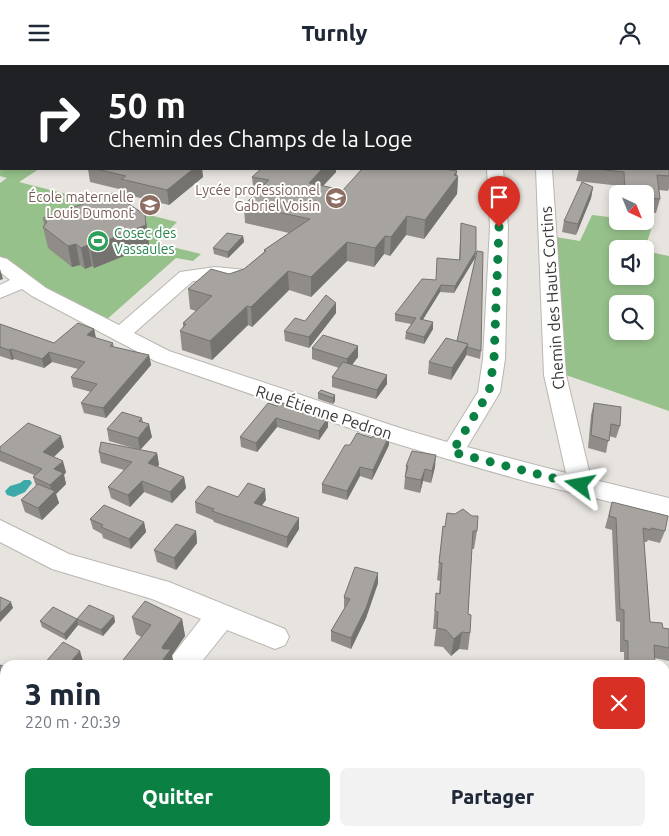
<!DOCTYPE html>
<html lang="fr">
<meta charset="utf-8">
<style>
body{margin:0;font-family:Ubuntu,sans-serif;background:#f2f2f3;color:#1f2937;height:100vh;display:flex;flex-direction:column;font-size:19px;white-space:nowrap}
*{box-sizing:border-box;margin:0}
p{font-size:16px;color:#747a83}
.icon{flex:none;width:28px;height:28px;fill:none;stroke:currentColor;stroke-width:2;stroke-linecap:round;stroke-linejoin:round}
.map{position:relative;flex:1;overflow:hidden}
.sheet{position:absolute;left:0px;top:595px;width:670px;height:176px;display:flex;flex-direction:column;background:#fff;border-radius:15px 15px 0 0;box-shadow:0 2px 8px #0003}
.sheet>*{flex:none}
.guide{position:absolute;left:0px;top:0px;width:670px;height:105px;box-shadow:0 2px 8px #0003;background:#202124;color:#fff;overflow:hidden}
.needle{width:32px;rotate:137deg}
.buttons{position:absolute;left:609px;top:120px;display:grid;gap:10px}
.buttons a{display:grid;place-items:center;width:45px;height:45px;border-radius:8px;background:#fff;box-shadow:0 2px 8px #0003;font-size:25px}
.pin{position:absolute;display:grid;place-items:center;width:42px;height:42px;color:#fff;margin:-51px -21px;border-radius:50% 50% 50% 0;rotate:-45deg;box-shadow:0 0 5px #0007}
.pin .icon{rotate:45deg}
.me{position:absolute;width:55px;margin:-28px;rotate:283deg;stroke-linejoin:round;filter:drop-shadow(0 0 4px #0008)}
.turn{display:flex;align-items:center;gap:18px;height:105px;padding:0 25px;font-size:22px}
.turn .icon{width:65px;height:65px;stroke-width:2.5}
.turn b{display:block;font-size:35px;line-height:42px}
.round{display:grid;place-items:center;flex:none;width:52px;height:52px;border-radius:8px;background:#f2f2f3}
.head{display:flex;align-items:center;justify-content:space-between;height:85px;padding:0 25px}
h1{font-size:30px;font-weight:800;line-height:38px}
.button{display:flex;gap:10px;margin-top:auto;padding:10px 25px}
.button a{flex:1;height:58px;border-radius:8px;background:#0b8043;color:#fff;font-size:20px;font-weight:800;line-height:58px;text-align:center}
.button a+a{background:#f2f2f3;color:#1f2937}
header{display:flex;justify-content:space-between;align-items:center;height:65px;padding:0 25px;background:#fff;font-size:22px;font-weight:800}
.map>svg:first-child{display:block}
.green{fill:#96c18b;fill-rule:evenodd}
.water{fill:#3ea9a9}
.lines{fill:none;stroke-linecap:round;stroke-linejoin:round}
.minor-casing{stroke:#bab6b2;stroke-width:2}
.minor{fill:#fff;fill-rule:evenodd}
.wall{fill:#908d89}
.shaded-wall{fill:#75736f}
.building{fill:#a7a49f;stroke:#75736f}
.route{stroke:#0b8043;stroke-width:9;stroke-dasharray:0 16.2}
.labels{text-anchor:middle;stroke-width:4;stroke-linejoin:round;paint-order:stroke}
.far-education-label{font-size:14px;fill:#785e54;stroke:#fff;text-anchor:end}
.far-leisure-label{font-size:14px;fill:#27864d;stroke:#fff;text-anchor:start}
.street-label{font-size:16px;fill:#393735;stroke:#fff}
</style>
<header><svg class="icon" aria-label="menu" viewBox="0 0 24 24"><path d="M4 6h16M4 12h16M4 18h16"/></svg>Turnly<svg class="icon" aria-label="person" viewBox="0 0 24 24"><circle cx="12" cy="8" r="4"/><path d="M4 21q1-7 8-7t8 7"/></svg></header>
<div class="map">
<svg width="669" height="771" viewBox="0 0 669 771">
<rect width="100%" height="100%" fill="#e7e3de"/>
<g class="green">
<polygon points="0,0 198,1 1,1 1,104 39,104 19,117 177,157 156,178 201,189 193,196 176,193 105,256 15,208 0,196 0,118 7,113 0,111"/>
<path d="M592,150l25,3 1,3 35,2 -8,26h-27v27h27v-25l24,5v155l-103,-36 -10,-138 24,4zM618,239h27v27h-27z"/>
<path d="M562,766c20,0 44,-3 63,5h-63z"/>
</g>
<g class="water">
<polygon points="24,415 30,415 32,418 25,427 14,432 7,430 5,426 10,421 20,418"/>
<polygon points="665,722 669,723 669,771 625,771 618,768 598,766 665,766"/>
<polygon points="372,766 538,766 506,771 366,771"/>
</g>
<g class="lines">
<g class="minor-casing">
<g id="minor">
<polygon points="490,0 504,0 504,1 491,1"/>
<polygon points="529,0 543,0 543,1 530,1"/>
<polygon points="487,104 503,104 508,162 505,294 500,327 467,382 566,408 544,310 536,104 552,104 566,310 591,414 669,433 669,451 528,417 444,393 384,375 155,296 32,231 22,224 0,233 0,220 10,215 0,207 0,192 7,194 46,223 119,260 180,207 215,202 246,205 248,209 246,213 193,216 134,268 169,286 400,363 447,377 478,327 483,294 490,162"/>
<polygon points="0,455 69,489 169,517 285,564 289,572 285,580 275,584 227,565 199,600 167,600 172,591 201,554 152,534 52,504 0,477"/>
<polygon points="0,637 5,639 5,667 0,665"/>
</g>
</g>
<use href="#minor" class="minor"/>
</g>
<g class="wall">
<polygon points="0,0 1,1 1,41 0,41"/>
<polygon points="1,44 1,72 0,72 0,45"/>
<polygon points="669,53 669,123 668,126 659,125 660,134 656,148 645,147 645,129 621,129 621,121 576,116 579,104 669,104"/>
<polygon points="88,104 202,104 203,112 169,140 124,129 123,125 90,117"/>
<polygon points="261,104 336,104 336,107 323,121 343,125 458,111 457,129 424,174 406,170 390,191 384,189 374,202 347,196 311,232 289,225 252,262 248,260 212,295 182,285 180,266 183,262 183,258 196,246 190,244 188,224 244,204 264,187 264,185 289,168 245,158 244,140 254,130 252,112"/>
<polygon points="593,122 591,133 576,170 562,167 564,156"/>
<polygon points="145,150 148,171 149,181 94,203 92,201 85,204 80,200 72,202 48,183 43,162 44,160 43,153"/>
<polygon points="461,158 476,186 475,193 454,228 440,227 423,254 433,264 424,279 405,274 406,267 411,259 395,256 395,249 459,195"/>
<polygon points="243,171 244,177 228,193 214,189 213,183"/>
<polygon points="336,238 336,248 309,283 285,276 284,266 305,256"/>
<polygon points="0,259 54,278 94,264 96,273 113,278 114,282 149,290 151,300 106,353 84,348 81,338 91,327 73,322 71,312 78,304 52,297 44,303 14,294 12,295 0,291"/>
<polygon points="446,273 481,286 480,294 466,290 451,315 428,309 429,297"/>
<polygon points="312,283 358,292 352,300 387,310 387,319 376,334 332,322 332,312 339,303 312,294"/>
<polygon points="318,328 335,330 335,336 333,339 318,334"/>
<polygon points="594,338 620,361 616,373 609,371 606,388 588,383 591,350"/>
<polygon points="277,341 303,345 320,346 320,351 328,362 319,375 277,362 257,387 241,382 240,372"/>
<polygon points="142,353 143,358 152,372 140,385 109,376 107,364"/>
<polygon points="389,380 372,415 360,411 347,435 322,428 322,419"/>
<polygon points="0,382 64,382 54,392 66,407 64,410 66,419 56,429 59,438 42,455 25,447 21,435 36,421 33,412 34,410 0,396"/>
<polygon points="99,387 157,388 159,400 157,401 184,412 186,423 172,438 144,427 130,442 111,433 108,422 124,405 101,398"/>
<polygon points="406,401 435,402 431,418 423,416 420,428 404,424"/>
<polygon points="238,432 266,435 262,440 299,464 287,483 214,457 213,455 196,448 195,437"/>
<polygon points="612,437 665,466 660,478 648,475 647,477 644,477 650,557 663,563 669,564 669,596 654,593 655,600 624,600 624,587 620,587 620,557 616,556 612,465 605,463"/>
<polygon points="455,449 477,466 474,484 472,484 468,549 470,568 468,585 459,584 451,591 443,582 434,581 436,564 433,564 436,528 439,529 440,516 437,515 443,461 445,462"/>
<polygon points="90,454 144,457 146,467 131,484 103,473 102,469 93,464"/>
<polygon points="196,466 197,478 176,505 157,497 154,485"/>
<polygon points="378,518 366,553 351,584 331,576 331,566 345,543 344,542 344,532"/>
<polygon points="114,551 115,557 103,571 78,560 66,575 42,562 40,556"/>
<polygon points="132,552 182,554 185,571 172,590 136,569"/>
<polygon points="0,600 5,602 5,634 0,631"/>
<polygon points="665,625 669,626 669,664 665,664"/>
<polygon points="5,685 5,739 0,736 0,691"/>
</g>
<g class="shaded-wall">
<polygon points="193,104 202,104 203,112 169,140 167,125"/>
<polygon points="322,104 336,104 336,107 309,136 309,118"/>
<polygon points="457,106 456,114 458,111 457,129 424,174 425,155"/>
<polygon points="593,122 591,133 576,170 578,159"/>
<polygon points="145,150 148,171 149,181 94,203 90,182"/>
<polygon points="407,151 406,170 390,191 391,172"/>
<polygon points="243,171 244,177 228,193 228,187"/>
<polygon points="385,171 384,189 374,202 375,183"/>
<polygon points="347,177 347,196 311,232 311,212"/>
<polygon points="76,179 80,200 72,202 68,181"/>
<polygon points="88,180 92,201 85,204 81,183"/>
<polygon points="476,186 475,193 454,228 455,221"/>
<polygon points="0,204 3,214 0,215"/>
<polygon points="288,206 289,225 252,262 251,242"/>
<polygon points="441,220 440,227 419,261 420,254"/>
<polygon points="336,238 336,248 309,283 309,272"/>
<polygon points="247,241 248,260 212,295 210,276"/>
<polygon points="433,257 433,264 424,279 424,272"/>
<polygon points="94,264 96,274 87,270"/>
<polygon points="468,279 466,291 451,315 452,303"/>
<polygon points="358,281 358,292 347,306 347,294"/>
<polygon points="11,284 14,294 12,295 9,285"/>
<polygon points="49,287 52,297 44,303 42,294"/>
<polygon points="149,290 151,300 106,353 103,343"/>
<polygon points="387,310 387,319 376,334 377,325"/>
<polygon points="335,330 335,336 333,339 333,333"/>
<polygon points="276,353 277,362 257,387 256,378"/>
<polygon points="328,353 328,362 319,375 319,366"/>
<polygon points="149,359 152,372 140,385 138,373"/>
<polygon points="61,371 64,382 46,399 43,387"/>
<polygon points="389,371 389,380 372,415 373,405"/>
<polygon points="157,388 159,400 150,409 148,398"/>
<polygon points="436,390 435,402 431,418 432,406"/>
<polygon points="63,396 66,407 64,410 66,419 56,429 59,438 42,455 38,443 52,429 50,420 54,404"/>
<polygon points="360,402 360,411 347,435 347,426"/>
<polygon points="425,404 423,416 420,428 421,415"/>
<polygon points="184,412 186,423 172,438 170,427"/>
<polygon points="142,416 144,427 130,442 128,430"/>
<polygon points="265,424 266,435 255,449 254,438"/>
<polygon points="299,453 299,464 287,483 287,472"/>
<polygon points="144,457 146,467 131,484 129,474"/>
<polygon points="196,466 197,478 176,505 174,493"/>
<polygon points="378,508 378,518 366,553 351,584 351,573"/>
<polygon points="11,537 13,543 0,557 0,548"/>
<polygon points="114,551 115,557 103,571 101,565"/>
<polygon points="77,554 78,560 66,575 64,569"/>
<polygon points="182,554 185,571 172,590 174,600 159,600 162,582"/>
<polygon points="462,567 459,584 451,591 454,574"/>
<polygon points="80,586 83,596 79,600 68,600"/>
</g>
<g class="building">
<polygon points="0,0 15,0 17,1 1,1 1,25 0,24"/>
<polygon points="280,0 291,0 299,1 280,1"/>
<polygon points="423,0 468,0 468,1 439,1"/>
<polygon points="551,0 595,0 594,1 552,1"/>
<polygon points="655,0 667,0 667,1 651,1"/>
<polygon points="1,44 1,55 0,55 0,45"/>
<polygon points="669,53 669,111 657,110 660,134 645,133 645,129 625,129 624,107 597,104 669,104"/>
<polygon points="96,104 193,104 167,125 121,114 126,111"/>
<polygon points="261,104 322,104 309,118 343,125 362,104 445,104 457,106 454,110 458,111 425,155 407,151 391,172 385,171 375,183 347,177 311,212 288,206 251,242 247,241 210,276 180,266 186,259 183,258 212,231 188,224 211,204 229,209 244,204 266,186 264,185 310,154 244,140 269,115 252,112"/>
<polygon points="582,117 593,122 578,159 564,156"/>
<polygon points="113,128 145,150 146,160 90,182 88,180 81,183 76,179 68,181 43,162 47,157 43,153"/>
<polygon points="461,158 476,162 476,186 455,221 441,220 420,254 433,257 424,272 406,267 416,253 395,249 422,214 436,215 437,193 460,195"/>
<polygon points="227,168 243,171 228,187 213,183"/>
<polygon points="477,186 483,187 481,286 467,282 468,279 457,276"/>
<polygon points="326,230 336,238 309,272 284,266 295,253 305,256"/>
<polygon points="78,258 94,264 87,270 113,278 110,281 149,290 103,343 81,338 97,319 71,312 85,297 49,287 42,294 11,284 9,285 0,282 0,259 54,278"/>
<polygon points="323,270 358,281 347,294 312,283"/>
<polygon points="446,273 468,279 452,303 429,297"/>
<polygon points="343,297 387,310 377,325 332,312"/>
<polygon points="321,325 335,330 333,333 318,328"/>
<polygon points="268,338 277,341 283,338 303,345 306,341 320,346 317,350 328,353 319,366 276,353 256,378 240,372"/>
<polygon points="594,338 621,342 620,361 611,359 609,376 591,370"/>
<polygon points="122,347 142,353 139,356 149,359 138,373 107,364"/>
<polygon points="28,358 61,371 43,387 63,396 54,404 63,408 50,420 33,412 42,404 0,386 0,382"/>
<polygon points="376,367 389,371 373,405 360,402 347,426 322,419 345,380 350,380 357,368 372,373"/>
<polygon points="101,377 157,388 148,398 184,412 170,427 142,416 128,430 108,422 132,397 99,387"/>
<polygon points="412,386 436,390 432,406 425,404 421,415 405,412 408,401 406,401"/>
<polygon points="248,418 265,424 254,438 299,453 287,472 212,446 214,444 195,437 208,421 238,432"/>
<polygon points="38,419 55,426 38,443 21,435"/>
<polygon points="612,437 668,451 665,466 651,463 651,465 643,463 650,557 662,558 663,563 669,564 669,583 654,580 655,600 628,600 628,576 624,575 624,545 620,544 616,453 609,451"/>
<polygon points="104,440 144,457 129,474 101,462 103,460 90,454"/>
<polygon points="463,444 472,451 478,451 477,466 473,466 468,549 471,550 470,568 462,567 454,574 446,565 437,563 438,547 435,546 436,528 440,529 442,498 439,498 443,461 445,462 447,448 455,449"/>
<polygon points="176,459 196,466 174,493 154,485"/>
<polygon points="355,502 378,508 366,543 351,573 331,566 350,534 344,532"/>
<polygon points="0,532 11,537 0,548"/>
<polygon points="145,536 182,554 162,582 163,584 171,584 159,600 119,600 151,560 132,552"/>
<polygon points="89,540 114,551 101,565 77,554"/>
<polygon points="53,542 77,554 64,569 40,556"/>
<polygon points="63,577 80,586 68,600 43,600"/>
<polygon points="0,600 5,602 5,626 0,623"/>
<polygon points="665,625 669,626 669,652 665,651"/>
<polygon points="5,685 5,731 0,728 0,691"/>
</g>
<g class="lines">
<polyline class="route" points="499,162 494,294 489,327 452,387 580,420"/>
</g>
<defs>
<g id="school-disc" transform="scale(1.125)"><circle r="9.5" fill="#8d6e63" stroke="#fff"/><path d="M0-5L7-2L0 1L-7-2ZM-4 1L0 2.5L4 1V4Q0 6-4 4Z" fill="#fff"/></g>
<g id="stadium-disc" transform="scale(1.125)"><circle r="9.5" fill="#2e9e5b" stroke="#fff"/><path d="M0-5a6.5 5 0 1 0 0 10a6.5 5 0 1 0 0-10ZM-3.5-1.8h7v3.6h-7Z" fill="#fff"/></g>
</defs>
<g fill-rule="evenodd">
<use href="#school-disc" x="336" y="133"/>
<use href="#school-disc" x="150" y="140"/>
<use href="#stadium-disc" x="98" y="176"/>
</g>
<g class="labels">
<g class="far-education-label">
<text x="320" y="130">Lycée professionnel<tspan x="320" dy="16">Gabriel Voisin</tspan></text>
<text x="134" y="137">École maternelle<tspan x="134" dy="16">Louis Dumont</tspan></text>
</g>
<g class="far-leisure-label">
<text x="114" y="173">Cosec des<tspan x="114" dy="16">Vassaules</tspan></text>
</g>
<g class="street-label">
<text transform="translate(552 233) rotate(-94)" y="6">Chemin des Hauts Cortins</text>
<text transform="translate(324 347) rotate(18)" y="6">Rue Étienne Pedron</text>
</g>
</g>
</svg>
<div class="buttons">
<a><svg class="needle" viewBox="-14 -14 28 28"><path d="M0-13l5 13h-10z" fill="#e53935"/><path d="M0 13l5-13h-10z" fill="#747a83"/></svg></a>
<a><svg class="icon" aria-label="sound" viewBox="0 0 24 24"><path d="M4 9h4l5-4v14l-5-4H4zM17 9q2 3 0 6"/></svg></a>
<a><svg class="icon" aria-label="search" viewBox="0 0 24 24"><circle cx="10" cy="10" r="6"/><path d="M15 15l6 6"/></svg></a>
</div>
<div class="pin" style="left:499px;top:162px;background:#d93025"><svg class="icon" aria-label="arrive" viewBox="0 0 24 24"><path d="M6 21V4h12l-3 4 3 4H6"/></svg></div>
<svg class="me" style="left:580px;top:420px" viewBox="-20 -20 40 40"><path d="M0-17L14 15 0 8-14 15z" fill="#0b8043" stroke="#fff" stroke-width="4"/></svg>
<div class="guide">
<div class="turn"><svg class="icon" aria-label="right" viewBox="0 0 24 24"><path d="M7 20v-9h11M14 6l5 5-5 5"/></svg><div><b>50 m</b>Chemin des Champs de la Loge</div></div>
</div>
<section class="sheet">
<div class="head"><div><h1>3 min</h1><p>220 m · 20:39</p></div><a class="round" style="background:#d93025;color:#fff"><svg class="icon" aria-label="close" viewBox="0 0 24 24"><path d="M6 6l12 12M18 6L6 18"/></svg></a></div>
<div class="button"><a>Quitter</a><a>Partager</a></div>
</section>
</div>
